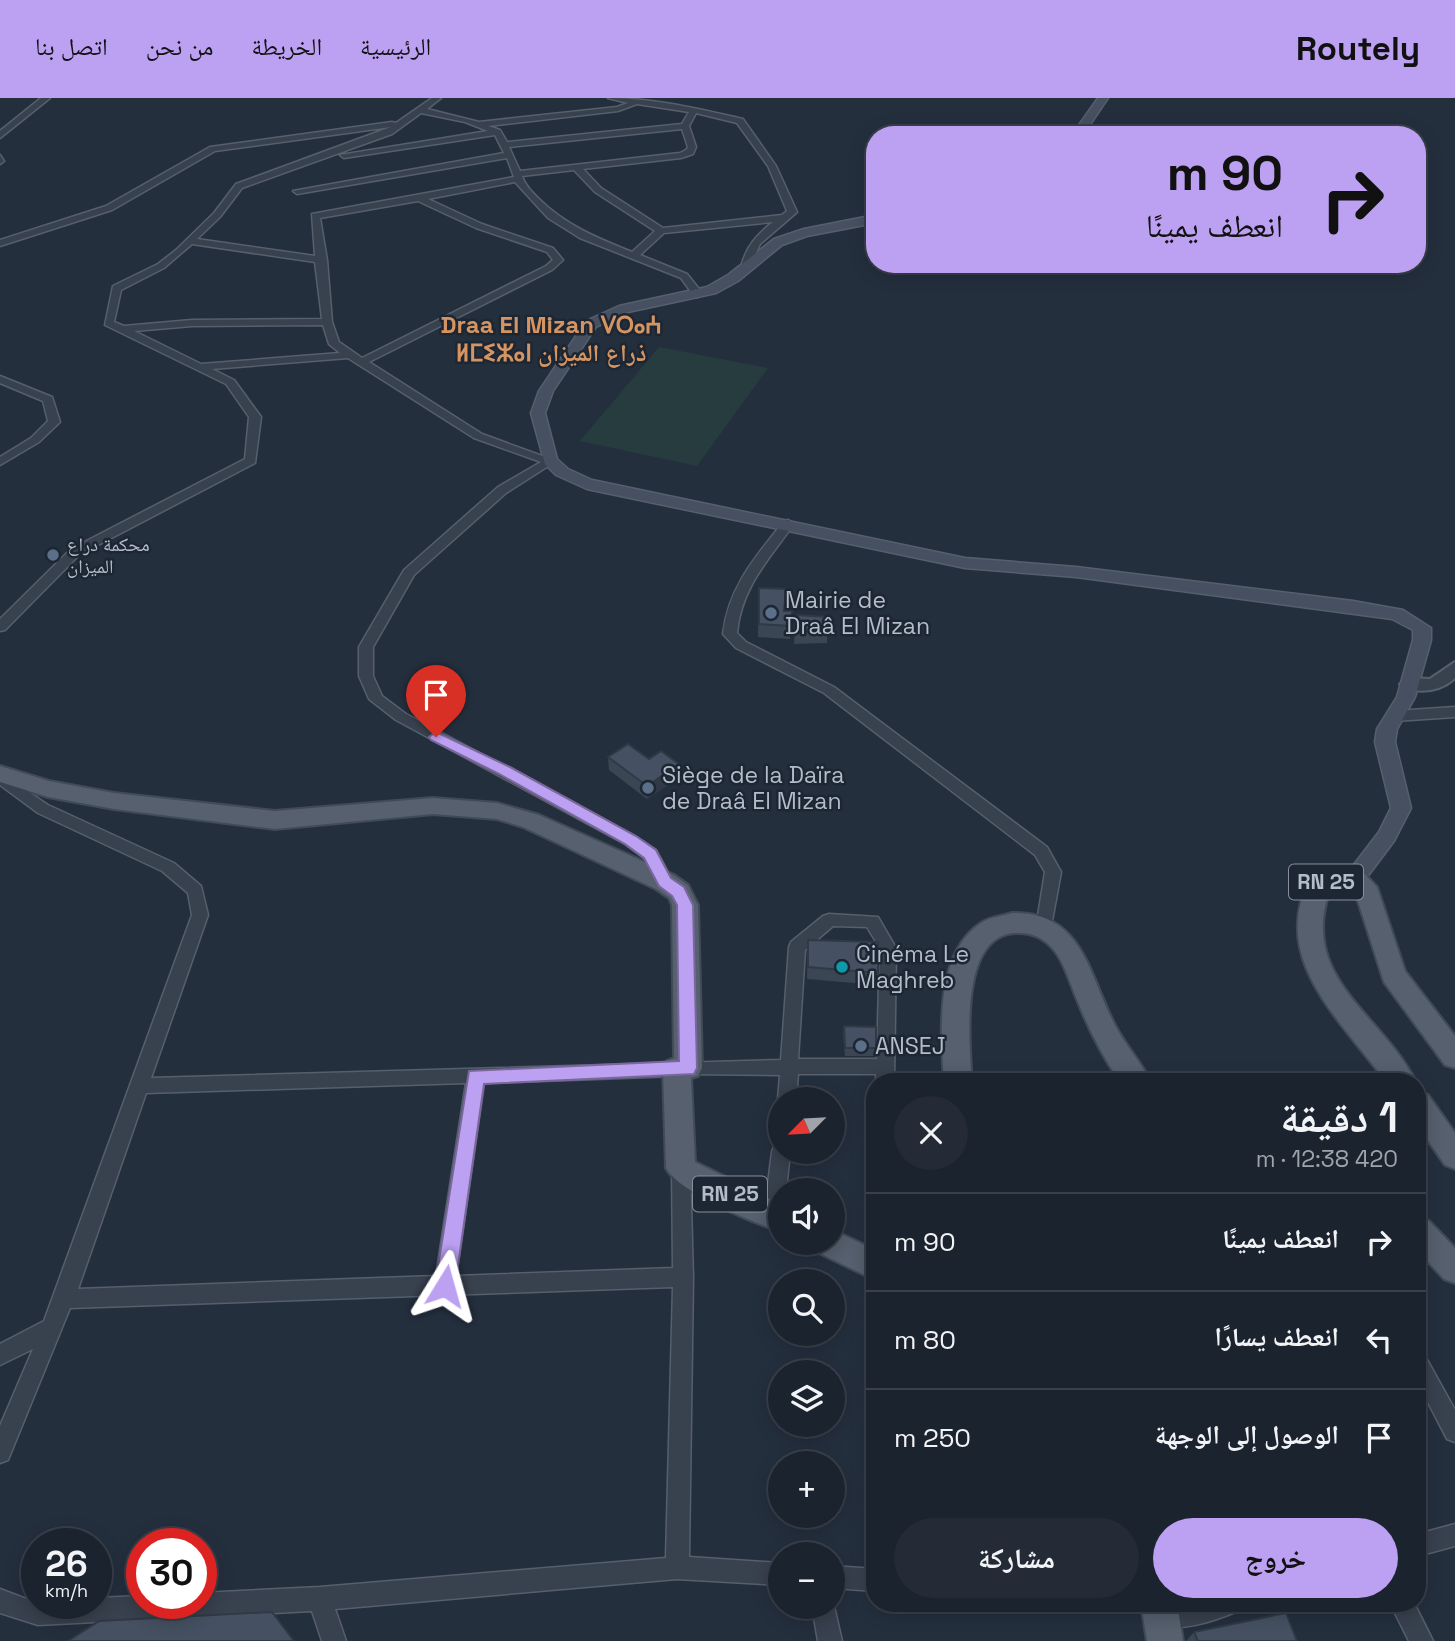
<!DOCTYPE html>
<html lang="ar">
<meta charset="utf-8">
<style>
body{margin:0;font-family:"Space Grotesk","Noto Naskh Arabic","Noto Sans Tifinagh",sans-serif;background:#242b36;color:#f1f3f6;direction:rtl;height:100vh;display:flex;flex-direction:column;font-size:26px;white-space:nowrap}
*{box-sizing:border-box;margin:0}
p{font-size:23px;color:#a0a4aa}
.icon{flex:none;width:38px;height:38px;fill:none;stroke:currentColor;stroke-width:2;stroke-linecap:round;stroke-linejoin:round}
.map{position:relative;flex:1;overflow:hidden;direction:ltr}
.details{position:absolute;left:866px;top:975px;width:560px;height:539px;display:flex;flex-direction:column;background:#1b232e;border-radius:28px;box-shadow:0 4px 18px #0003,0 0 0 2px #39404a;direction:rtl}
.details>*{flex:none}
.hud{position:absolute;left:866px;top:28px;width:560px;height:147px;border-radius:28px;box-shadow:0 4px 18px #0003,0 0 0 2px #39404a;direction:rtl;background:#bca0f2;color:#111;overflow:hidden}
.needle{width:46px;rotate:246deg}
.controls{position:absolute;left:768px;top:989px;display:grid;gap:14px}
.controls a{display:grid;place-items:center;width:77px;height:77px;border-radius:50%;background:#1b232e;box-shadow:0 4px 18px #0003,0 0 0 2px #39404a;font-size:35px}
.speed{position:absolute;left:21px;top:1430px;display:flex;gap:14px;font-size:35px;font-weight:700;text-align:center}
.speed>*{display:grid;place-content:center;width:91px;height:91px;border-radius:50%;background:#1b232e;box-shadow:0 4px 18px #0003,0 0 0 2px #39404a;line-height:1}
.speed small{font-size:18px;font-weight:400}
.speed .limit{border:10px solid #d22;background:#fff;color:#111}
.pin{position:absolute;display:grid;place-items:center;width:60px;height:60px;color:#fff;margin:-72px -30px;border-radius:50% 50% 50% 0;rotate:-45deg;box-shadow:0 0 7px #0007}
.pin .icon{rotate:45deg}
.me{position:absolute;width:77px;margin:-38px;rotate:8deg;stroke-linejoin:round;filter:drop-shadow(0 0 5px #0008)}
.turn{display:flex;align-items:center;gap:24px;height:147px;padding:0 28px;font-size:32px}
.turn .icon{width:91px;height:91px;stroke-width:2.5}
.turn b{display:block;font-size:49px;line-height:60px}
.round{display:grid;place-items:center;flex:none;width:74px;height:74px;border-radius:37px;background:#242b36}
.overview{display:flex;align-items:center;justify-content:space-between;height:119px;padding:0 28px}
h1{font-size:42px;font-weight:700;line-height:52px}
.primary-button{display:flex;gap:14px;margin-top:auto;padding:14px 28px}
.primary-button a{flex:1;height:80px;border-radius:42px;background:#bca0f2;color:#111;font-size:28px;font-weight:700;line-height:80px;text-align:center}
.primary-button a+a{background:#242b36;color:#f1f3f6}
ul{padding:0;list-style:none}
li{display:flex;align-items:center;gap:21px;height:98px;padding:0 28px;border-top:2px solid #39404a}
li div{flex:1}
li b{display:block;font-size:26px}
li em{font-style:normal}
header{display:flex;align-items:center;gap:42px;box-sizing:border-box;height:98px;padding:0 35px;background:#bca0f2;color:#111}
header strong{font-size:33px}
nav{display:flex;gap:38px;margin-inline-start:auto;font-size:24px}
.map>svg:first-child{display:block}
.green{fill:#263c3f}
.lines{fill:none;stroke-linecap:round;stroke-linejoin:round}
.minor-casing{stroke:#565f6c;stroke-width:3}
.tertiary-casing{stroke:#565f6c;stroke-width:4}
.secondary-casing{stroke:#565f6c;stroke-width:3}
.primary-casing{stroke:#414a57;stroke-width:4}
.minor{fill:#38414e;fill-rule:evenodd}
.tertiary{fill:#38414e;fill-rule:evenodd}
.secondary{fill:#465061;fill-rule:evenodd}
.primary{fill:#56606e;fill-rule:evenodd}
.wall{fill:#3b4654}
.shaded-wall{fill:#303945}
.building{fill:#455162;stroke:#303945;stroke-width:2}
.route{fill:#bca0f2;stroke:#7a689d;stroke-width:2}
.service-dot{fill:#5c6f8a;stroke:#1d2633;stroke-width:2.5}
.culture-dot{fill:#0f9aa8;stroke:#1d2633;stroke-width:2.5}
.labels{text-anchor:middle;stroke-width:5;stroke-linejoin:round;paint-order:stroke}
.far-poi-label{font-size:19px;fill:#b4bcc9;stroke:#1d2633;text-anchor:start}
.shield{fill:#1d2633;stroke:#878f9c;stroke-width:2}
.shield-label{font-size:21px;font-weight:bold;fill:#b4bcc9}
.poi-label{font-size:23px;fill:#b4bcc9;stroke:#1d2633;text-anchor:start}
.far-district-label{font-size:24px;font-weight:bold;fill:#d59563;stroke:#1d2633}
</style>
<header>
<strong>Routely</strong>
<nav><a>الرئيسية</a><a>الخريطة</a><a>من نحن</a><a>اتصل بنا</a></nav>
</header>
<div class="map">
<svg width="1455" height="1543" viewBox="0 0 1455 1543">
<rect width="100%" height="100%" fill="#242f3e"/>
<polygon class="green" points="659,249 768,270 697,368 580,343"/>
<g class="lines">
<g class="minor-casing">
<g id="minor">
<polygon points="41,0 50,0 0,40 0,33"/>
<path d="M432,0h9l-14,11 52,13 138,-15 11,-4 -20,-5c46,0 91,11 135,21l33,47 21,46 -37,32 -11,25 -8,-2c5,-20 16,-33 32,-45l-109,11 -24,22 47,19 16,20 -5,3 -4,-1 -13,-18 -101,-40 -32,-20 -33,-36 -87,17 54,25 71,24 10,12 -11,10 -183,92 113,72 74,27 -50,32 -92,82 -41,72v29l9,20 24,18 229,122 21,14 17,32 -2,4h-12l-15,-28 -19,-14 -229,-124 -27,-21 -10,-23v-29l45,-77 94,-83 43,-25 -67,-24 -126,-80 -136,11 22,11 27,37 -6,46 -176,92 -74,75 -5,1v-12l71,-70 174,-90 4,-42 -23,-33 -121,-59 8,-39 45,-22 18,-14 38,-37 22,-29 155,-57 -176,24 -103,59 -112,36v-6l106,-34 104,-59 182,-25 4,1zM637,6l52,8 -7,12 -175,18 -7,-12 -12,-4 130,-15zM421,15l44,9 23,9 -148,24 4,3 151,-23 9,18 -211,38 4,3 210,-36 7,19 -202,37 3,42 -118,-17 23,-22 22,-29 150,-54zM696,15l41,10 31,43 19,45 -5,4 -119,13 -62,-40 -18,-19 98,-11 12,-4 3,-7 -7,-21zM682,31l6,18 -2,3 -6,3 -160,18 -11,-24zM574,72l21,22 60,39 -23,21c-35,-14 -67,-27 -94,-54 -7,-7 -13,-13 -16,-22zM418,103l58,27 71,24 6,8 -7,6 -184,92 -23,-16 -7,-20 -5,-62 -7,-42zM192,146l123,18 7,57 -130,1 -68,6 -10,-4 7,-32 43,-22zM323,227l6,19 11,9 -139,11 -67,-33 58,-5z"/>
<polygon points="0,57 4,63 0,66"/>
<polygon points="0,278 52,299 60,324 39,344 0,367 0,359 31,340 48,323 43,303 0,285"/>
<path d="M788,422l6,4c-25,35 -53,64 -57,109l9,9 88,45 213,160 14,25 -11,60h-12l-2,-4 9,-56 -10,-17 -211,-162 -88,-45 -13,-14c5,-46 33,-78 61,-113z"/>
<polygon points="1455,609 1455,619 1395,623 1388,618 1395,613"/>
<path d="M0,675l48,32 126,58 27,23 7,29 -57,163 630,-18 8,-113 2,-5 32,-26 6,-2 49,3 18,31 -2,134h-18v-8h-78l-2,25h-16v5l-2,-5 2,-24 -97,-1 -6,2 -193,7 -28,193 217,-8 -1,-100 2,-6 7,-2 7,2 2,6 3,109 -4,280 91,6v22l-103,-6 -342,30 11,32h-24l-10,-30 -274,14 -38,-12v-24l37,14h59v-5l46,-2v7h59v-10l119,-6 346,-29 7,-271 -603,21 -62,152 -8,3v-37l33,-77 -33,16v-21l44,-23 148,-406 -4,-22 -26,-22 -124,-58 -38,-28zM833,828l34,1 13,21 -3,111h-79l7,-109zM466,985l-30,193 -358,13 68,-196z"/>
<polygon points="780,1046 780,1054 790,1054 786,1092 780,1092 780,1123 774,1126 767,1123 764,1117 772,1054 774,1048"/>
<polygon points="1418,1255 1425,1258 1455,1312 1455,1344 1447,1341 1418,1285"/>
<polygon points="1455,1426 1455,1448 1418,1458 1418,1436"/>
<polygon points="833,1468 875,1471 875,1493 833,1490"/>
<polygon points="833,1504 842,1543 818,1543 812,1508 833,1508"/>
<path d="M1161,1505h81l-4,8c-24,10 -60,23 -85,12l-4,-8 4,-8z"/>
<polygon points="1390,1505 1414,1505 1433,1543 1409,1543"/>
</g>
</g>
<g class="tertiary-casing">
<path id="tertiary" d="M1455,564v16c-15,14 -34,15 -53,10l-2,-4 8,-6 22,1z"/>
</g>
<g class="secondary-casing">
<g id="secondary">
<polygon points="1098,0 1108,0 1083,37 1072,37"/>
<polygon points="875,117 875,125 807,138 782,147 738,183 716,195 628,214 596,229 553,293 545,315 557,361 568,371 592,382 965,460 1076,469 1353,503 1403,512 1431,530 1431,542 1415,599 1397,631 1395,644 1411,710 1394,743 1361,787 1347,787 1343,781 1379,734 1391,710 1375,644 1377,631 1397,599 1413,542 1413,532 1392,521 1076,479 965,470 587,391 556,377 545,366 531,315 539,293 586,223 619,208 707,189 728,177 774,141 804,131"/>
</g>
</g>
<g class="primary-casing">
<g id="primary">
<path d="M0,668l49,15 65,12 161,18 158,-13 64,5 42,12 135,60 14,10 10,20 4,163 -4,8 -7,2 4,84 85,42v27c-26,-8 -102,-39 -114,-63l-3,-99 4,-8 7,-3 -2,-153 -3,-7 -13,-9 -133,-62 -26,-8 -64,-5 -158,15 -161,-20 -66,-12 -48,-15z"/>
<path d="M1341,770l22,4 14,15 28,84 50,65v32l-10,-3 -61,-83 -27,-84 -10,-11 -17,3c-32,88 52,124 86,192h-30c-44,-61 -119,-124 -75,-205z"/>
<path d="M1012,815c72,-2 77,64 104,114 10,19 25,35 35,55h-31c-17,-25 -31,-52 -42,-80 -8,-18 -13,-39 -25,-53 -10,-12 -22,-17 -38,-16 -56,3 -46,110 -43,149h-28c-3,-49 -10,-128 37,-159 8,-6 21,-7 31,-10z"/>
<polygon points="1418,994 1428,997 1455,1035 1455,1071 1445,1067 1418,1028"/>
<polygon points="1418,1119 1429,1123 1455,1150 1455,1185 1444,1181 1418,1153"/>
<polygon points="833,1132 875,1152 875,1182 817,1154 813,1144 833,1144"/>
<polygon points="1141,1505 1177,1505 1183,1543 1147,1543"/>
</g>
</g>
<use href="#minor" class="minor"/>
<use href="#tertiary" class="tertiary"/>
<use href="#secondary" class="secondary"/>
<use href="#primary" class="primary"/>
</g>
<g class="wall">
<polygon points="759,490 785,513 792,513 790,541 758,539"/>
<polygon points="796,517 828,519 827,545 794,546"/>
<polygon points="608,659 649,661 680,679 647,701 609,672"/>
<polygon points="808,842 878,875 876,887 807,881"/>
<polygon points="844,928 876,950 874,958 845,958 843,936"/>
<polygon points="1194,1534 1297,1543 1186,1543"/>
</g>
<polygon class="shaded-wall" points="679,666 680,679 647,701 647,688"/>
<g class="building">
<polygon points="759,490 786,491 784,513 792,513 791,528 759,526"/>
<polygon points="796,517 828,519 828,532 795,534"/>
<polygon points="628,646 649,661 661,653 679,666 647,688 608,659"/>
<polygon points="808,842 878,844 878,875 808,869"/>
<polygon points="844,928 876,929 876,950 845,950"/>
<polygon points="272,1514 294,1543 68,1543 99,1523"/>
<polygon points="1286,1515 1297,1543 1198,1543 1194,1534"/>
</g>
<polygon class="route" points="436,634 510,669 636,738 656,752 671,780 684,789 693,807 697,970 694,976 484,986 455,1188 453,1195 445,1198 438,1195 435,1188 469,973 679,963 677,807 672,798 659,788 644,760 625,746 499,676 431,642 429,639"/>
<g class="service-dot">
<circle cx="53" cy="457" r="7"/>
<circle cx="771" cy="515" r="7"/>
<circle cx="648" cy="690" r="7"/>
<circle cx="861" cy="948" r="7"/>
</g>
<circle class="culture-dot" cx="842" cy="869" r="7"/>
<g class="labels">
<g class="far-poi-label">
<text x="67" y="453">محكمة دراع<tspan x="67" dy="22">الميزان</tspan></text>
</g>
<g class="shield">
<rect x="1289" y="766.5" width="74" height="35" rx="5"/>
<rect x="693" y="1078.5" width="74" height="35" rx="5"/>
</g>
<g class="shield-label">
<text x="1326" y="791">RN 25</text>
<text x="730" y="1103">RN 25</text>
</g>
<g class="poi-label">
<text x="785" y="510">Mairie de<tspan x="785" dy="26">Draâ El Mizan</tspan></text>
<text x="662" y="685">Siège de la Daïra<tspan x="662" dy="26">de Draâ El Mizan</tspan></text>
<text x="856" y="864">Cinéma Le<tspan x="856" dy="26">Maghreb</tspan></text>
<text x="875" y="956">ANSEJ</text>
</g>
<g class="far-district-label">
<text x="551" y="235">Draa El Mizan ⴸⵔⴰⵄ<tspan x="551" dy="28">ⵍⵎⵉⵣⴰⵏ ذراع الميزان</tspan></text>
</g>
</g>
</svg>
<div class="controls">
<a><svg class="needle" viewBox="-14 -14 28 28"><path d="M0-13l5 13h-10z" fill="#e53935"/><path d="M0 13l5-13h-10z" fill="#a0a4aa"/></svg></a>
<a><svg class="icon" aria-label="sound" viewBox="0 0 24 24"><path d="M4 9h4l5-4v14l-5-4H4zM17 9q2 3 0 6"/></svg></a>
<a><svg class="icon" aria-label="search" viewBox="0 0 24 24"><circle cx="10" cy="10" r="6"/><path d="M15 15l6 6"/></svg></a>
<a><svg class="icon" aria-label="layers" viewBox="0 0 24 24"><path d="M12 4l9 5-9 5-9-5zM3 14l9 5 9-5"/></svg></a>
<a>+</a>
<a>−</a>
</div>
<div class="speed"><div>26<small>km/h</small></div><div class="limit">30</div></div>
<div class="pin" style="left:436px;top:639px;background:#d93025"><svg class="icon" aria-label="arrive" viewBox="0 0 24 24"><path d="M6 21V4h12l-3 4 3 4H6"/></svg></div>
<svg class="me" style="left:445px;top:1188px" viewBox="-20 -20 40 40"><path d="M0-17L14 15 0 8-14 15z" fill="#bca0f2" stroke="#fff" stroke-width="4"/></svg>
<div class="hud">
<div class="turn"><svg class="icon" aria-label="right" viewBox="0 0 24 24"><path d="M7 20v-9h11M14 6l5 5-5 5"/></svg><div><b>90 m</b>انعطف يمينًا</div></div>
</div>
<section class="details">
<div class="overview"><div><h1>1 دقيقة</h1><p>420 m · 12:38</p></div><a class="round"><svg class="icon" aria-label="close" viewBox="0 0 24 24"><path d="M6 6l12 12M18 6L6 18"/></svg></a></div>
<ul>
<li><svg class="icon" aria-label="right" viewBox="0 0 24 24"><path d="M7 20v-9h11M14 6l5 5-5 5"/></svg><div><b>انعطف يمينًا</b></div><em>90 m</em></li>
<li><svg class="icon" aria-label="left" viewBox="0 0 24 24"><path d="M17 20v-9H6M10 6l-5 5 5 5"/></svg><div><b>انعطف يسارًا</b></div><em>80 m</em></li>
<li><svg class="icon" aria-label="arrive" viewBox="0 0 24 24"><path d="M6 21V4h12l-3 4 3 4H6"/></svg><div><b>الوصول إلى الوجهة</b></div><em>250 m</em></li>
</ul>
<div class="primary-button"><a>خروج</a><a>مشاركة</a></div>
</section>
</div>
